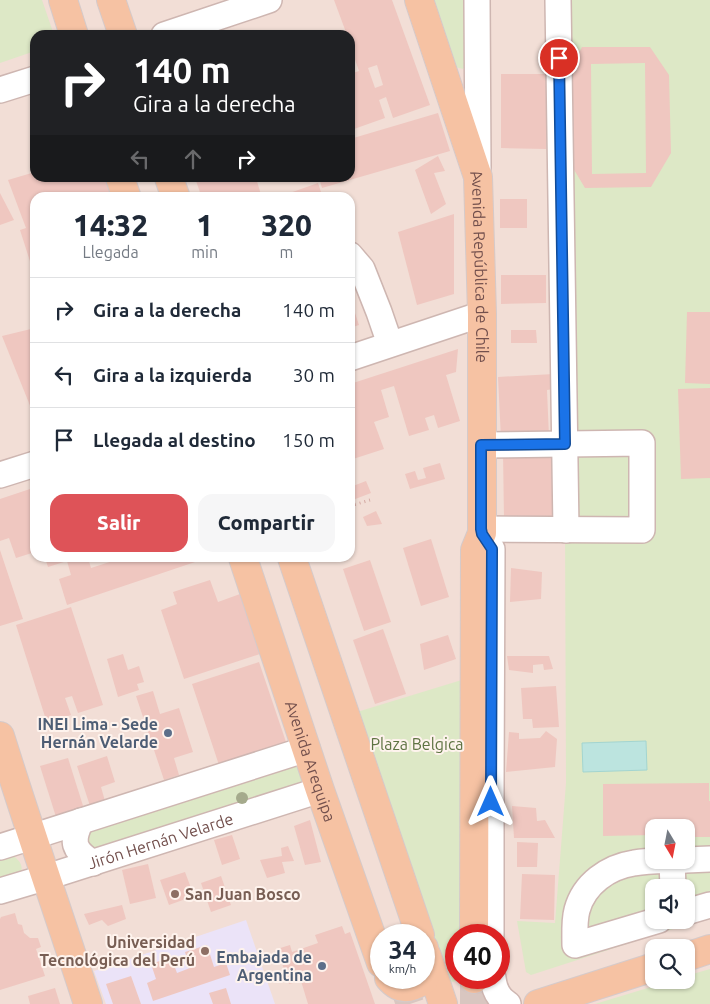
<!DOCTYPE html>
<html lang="es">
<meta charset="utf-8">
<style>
body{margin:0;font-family:Ubuntu,sans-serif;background:#f6f6f7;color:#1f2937;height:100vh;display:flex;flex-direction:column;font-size:19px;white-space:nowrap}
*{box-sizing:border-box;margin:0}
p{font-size:16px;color:#747a83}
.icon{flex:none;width:28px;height:28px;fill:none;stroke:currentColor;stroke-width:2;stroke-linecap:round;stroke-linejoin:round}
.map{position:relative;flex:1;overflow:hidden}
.side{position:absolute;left:30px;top:192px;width:325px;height:370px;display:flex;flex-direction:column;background:#fff;border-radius:15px;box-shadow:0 1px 4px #0004}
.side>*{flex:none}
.banner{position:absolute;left:30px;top:30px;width:325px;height:152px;border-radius:15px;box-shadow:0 1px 4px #0004;background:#202124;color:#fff;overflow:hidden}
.needle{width:32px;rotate:170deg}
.controls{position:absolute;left:645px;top:819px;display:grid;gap:10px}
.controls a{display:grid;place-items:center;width:50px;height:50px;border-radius:10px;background:#fff;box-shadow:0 1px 4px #0004;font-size:25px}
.speed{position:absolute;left:370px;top:924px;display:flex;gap:10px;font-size:25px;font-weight:700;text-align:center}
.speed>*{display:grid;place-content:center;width:65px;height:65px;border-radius:50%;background:#fff;box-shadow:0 1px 4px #0004;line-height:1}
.speed small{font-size:12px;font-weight:400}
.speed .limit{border:8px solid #d22;background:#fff;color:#111}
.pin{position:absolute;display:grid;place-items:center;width:42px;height:42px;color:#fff;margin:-21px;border:2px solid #fff;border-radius:50%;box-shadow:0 1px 5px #0007}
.me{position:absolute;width:55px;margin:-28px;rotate:0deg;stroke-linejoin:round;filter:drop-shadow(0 0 4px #0008)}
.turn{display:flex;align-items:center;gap:18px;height:105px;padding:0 20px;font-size:22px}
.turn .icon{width:65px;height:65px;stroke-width:2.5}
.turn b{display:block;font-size:35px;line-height:42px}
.lanes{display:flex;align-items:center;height:48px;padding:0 20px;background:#0003;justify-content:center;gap:25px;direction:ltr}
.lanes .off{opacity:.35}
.eta{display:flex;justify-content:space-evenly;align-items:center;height:85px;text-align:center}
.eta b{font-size:30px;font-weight:800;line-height:35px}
.cta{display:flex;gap:10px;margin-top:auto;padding:10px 20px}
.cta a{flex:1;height:58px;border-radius:15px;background:#de5358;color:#fff;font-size:20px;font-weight:800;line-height:58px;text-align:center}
.cta a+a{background:#f6f6f7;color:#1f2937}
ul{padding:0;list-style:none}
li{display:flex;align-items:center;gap:15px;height:65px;padding:0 20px;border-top:1px solid #e0e1e3}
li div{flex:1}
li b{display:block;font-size:19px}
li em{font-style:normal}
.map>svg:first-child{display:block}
.residential{fill:#f2ded6;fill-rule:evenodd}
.education{fill:#ebe3f8}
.green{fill:#dde8c6;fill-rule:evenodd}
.water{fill:#bce4df;stroke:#a3d5d0}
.building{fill:#efc7c0;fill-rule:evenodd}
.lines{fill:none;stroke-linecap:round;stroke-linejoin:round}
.major-tunnel{stroke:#d9c6c0;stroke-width:28;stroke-dasharray:28 14;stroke-linecap:butt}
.minor-casing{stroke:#ceb6b1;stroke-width:28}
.major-casing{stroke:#d5caca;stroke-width:30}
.path{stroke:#d4a9a3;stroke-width:3;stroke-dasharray:1 4;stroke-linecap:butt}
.minor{stroke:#fff;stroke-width:25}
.major{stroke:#f6c2a3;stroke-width:28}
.tree{fill:#a5aa8c}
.route-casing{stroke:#114b97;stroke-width:12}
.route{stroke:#1a73e8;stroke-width:9}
.service-dot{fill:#5c6f8a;stroke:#fef3ed;stroke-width:2}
.education-dot{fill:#8d6e63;stroke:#fef3ed;stroke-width:2}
.labels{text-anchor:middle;stroke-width:4;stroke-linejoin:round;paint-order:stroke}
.street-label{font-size:16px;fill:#73504d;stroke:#fef3ed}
.service-label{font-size:16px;font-weight:bold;fill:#4e5e75;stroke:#fef3ed;text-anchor:end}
.park-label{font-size:16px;fill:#5e7342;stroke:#fef3ed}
.education-label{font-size:16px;font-weight:bold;fill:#785e54;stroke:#fef3ed;text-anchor:start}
</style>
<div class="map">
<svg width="710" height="1004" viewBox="0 0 710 1004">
<rect width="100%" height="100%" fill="#fbeee7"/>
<path class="residential" d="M0,0h710v1004h-710zM35,35h315v143h-315zM35,198h315v360h-315zM654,828h32v32h-32zM654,888h32v32h-32zM381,935h43v43h-43zM456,935h43v43h-43zM654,948h32v32h-32z"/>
<polygon class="education" points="246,920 275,1004 106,1004 94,971"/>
<g class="green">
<polygon points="0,0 42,0 54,35 35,35 35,51 0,63"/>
<polygon points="431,0 468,0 469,63 463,69 455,67"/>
<path d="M563,0h147v917l-179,58 -5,-3 -9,-51 38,2 11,-140zM654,828h32v32h-32zM654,888h32v32h-32z"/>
<polygon points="465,679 463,935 456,935 456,978 463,978 463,979 448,983 357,712"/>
<polygon points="299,761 306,789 98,852 81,846 90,825"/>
<path d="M10,853c11,9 14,11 10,25l-20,7v-29z"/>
<polygon points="710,969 710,1004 595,1004 674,980 686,980 686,976"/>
</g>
<polygon class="water" points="646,741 647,770 583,772 582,743"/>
<g class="building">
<path d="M334,0h58l38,105 -37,13 -7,-21 -7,3 6,18 -31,11 -4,-12v-43l9,-3 -9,-26v-10h-3zM377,65l6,20 -8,3 -7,-20z"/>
<path d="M582,47h68l19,28 2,78 -20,34 -66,1 -18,-30v-81zM645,63l1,110 -54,1 -1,-110z"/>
<polygon points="501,74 553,74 553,113 547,113 546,149 501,148"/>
<polygon points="438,113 450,151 322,188 319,178 350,178 350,139"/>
<polygon points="438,156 445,171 434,173 446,204 431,214 415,170"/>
<polygon points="35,172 35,178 106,178 113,198 35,198 35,277 20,230 26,228 8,180"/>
<polygon points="195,178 256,178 262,198 202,198"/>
<polygon points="318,183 323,198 284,198 284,195"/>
<polygon points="0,193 14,220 0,225"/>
<rect x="500" y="199" width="27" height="29"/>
<polygon points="454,214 454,294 417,305 398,232"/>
<polygon points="501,275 546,275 546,303 501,304"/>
<polygon points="350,298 359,325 350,328"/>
<polygon points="687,312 710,312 710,384 685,383"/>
<polygon points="35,328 35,418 2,336"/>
<polygon points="511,330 536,330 537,343 511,343"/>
<polygon points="458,349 456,372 446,375 460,421 438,428 434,415 425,418 429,430 409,436 394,386 381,390 389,417 374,422 384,449 350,460 350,384"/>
<polygon points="554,374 554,389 547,390 549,437 501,439 498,377"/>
<polygon points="710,388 710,478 681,479 678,389"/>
<polygon points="556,450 557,518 504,519 503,451"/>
<polygon points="440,463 445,479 410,489 405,474 415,471 418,480 426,478 423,468"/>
<polygon points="350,477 353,486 366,481 371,493 350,501"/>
<polygon points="33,488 35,488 35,541 34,541 35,552 16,558 9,538 0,541 0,499"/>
<polygon points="376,511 382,524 367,526 363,517"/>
<polygon points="431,539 449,597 421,606 403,548"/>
<polygon points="0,550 23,619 0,626"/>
<polygon points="45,558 88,558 91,568 122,558 207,558 67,605 59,579 71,575 67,561 48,567"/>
<polygon points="370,560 391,622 364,631 343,569"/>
<polygon points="511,568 542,572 541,599 510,602"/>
<polygon points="210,580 218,602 240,594 260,654 184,679 161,610 177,604 173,592"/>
<polygon points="71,607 103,705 78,713 72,696 65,698 71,715 47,723 16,625"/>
<polygon points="383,629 406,694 375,704 353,640"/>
<polygon points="448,635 456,659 424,670 420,644"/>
<polygon points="123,654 128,670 139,666 144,682 137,684 139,690 118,697 107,659"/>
<polygon points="507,656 549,656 553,669 544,670 543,664 533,665 533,673 509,670"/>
<polygon points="259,662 286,742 219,765 192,684"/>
<polygon points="556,686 559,727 533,728 532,719 523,719 521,688"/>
<polygon points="153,691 160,714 179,708 193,752 174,758 179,775 164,780 136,696"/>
<polygon points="546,731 557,739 555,767 506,772 509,732 519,733 519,739 540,738"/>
<polygon points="107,756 115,782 101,787 105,801 90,806 77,766"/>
<polygon points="68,758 84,809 56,817 40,766"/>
<polygon points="709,783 709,801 710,801 710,837 691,837 691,853 686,854 686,828 654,828 654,835 603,836 603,784"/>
<polygon points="512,806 536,808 537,821 545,820 555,838 514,838"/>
<polygon points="310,820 321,862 305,865 294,826"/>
<polygon points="232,835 240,859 222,865 214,840"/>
<polygon points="517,842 538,843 537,867 517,867"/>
<polygon points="288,846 294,861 282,862 285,873 267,878 260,860 282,856 281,848"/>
<polygon points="148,864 156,898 130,904 122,870"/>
<polygon points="185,872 194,896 169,905 160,880"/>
<polygon points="522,874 555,875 554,920 520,919"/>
<polygon points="221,876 231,905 211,912 201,883"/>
<polygon points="122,905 126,919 108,926 102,920 89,925 84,914"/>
<polygon points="15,913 18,924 22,925 24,933 30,938 38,938 41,947 36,949 45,976 0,990 0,919 1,917"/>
<polygon points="342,926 345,934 350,932 375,1004 308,1004 301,981 289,984 277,949 290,945 292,952 318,943 315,935"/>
<polygon points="207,945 214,967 226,963 230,975 153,1001 147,983 156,979 151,964 171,957 177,973 190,968 185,952"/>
<polygon points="131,976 141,1004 113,1004 106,984"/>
<polygon points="55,988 60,1004 30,1004 28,996"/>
<polygon points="226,988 231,1004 213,1004 209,993"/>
</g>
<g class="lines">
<g class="major-tunnel">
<polyline points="401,978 410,1004"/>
<polyline points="474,1004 474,979"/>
</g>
<g class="minor-casing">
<g id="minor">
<polyline points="477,0 478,167"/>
<polyline points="558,0 566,530"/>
<polyline points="164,35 269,0"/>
<polyline points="0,90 35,79"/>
<polyline points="350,255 362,269 379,312 390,344"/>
<polyline points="350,358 482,314"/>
<polyline points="0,475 35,464"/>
<polyline points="481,529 642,530 642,443 481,445"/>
<polyline points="482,533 492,549 491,784 491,935"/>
<path d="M81,821c-10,21 -8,29 12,42"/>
<polyline points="0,847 307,749"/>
<polyline points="686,860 710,859"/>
<polyline points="672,861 673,888"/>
<path id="s1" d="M0,891l47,-14 273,-87"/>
<polyline points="686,912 710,905"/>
<path d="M659,920l-84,25c0,-12 -1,-24 2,-35 7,-26 31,-43 57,-47 16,-3 34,-2 50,-3"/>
<path d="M493,978c1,11 5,20 15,26"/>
</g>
</g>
<g class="major-casing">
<g id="major">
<polyline points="63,0 74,35"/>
<polyline points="111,0 123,35"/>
<path id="s2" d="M419,0l59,177 4,137v219l-7,17 -1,385"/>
<polyline points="120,178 127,198"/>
<polyline points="169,178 176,198"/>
<path id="s3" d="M243,558l77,232 61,173"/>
<polyline points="292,558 420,935"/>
<path d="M0,736c28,90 59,179 88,268"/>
<polyline points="427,956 443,1004"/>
<polyline points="686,957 710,949"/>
<path d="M389,978c11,13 21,11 35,2l4,-15 -4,-17"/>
<polyline points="474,979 474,978"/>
<polyline points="538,1004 654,967"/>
</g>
</g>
<polyline class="path" points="350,506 370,500"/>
<use href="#minor" class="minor"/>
<use href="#major" class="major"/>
</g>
<circle class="tree" cx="242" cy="798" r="6"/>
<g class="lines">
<g class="route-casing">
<polyline id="route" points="491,802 492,549 482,534 481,529 481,445 565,444 559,58"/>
</g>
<use href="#route" class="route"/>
</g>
<g class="service-dot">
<circle cx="168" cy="733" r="5"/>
<circle cx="322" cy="966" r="5"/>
</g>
<g class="education-dot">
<circle cx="175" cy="894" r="5"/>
<circle cx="205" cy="951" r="5"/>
</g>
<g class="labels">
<g class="street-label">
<text dy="6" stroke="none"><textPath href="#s2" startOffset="276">Avenida República de Chile</textPath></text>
<text dy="6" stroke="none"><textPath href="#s3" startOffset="214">Avenida Arequipa</textPath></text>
<text dy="6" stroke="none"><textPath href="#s1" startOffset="168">Jirón Hernán Velarde</textPath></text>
</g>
<g class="service-label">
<text x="158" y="730">INEI Lima - Sede<tspan x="158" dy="18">Hernán Velarde</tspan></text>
<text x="312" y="963">Embajada de<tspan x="312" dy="18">Argentina</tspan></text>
</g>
<g class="park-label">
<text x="417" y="750">Plaza Belgica</text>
</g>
<g class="education-label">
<text x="185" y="900">San Juan Bosco</text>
<text x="195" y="948" text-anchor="end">Universidad<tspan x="195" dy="18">Tecnológica del Perú</tspan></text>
</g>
</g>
</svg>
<div class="controls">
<a><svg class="needle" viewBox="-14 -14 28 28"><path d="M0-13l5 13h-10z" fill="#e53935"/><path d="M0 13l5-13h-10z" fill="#747a83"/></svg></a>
<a><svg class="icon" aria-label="sound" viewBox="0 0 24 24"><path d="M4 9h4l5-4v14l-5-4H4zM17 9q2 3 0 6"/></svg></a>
<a><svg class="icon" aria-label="search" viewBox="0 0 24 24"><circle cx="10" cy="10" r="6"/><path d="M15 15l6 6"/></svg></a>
</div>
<div class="speed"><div>34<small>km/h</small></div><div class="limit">40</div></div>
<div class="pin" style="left:559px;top:58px;background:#d93025"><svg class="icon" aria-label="arrive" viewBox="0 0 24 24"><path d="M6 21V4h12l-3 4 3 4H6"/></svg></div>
<svg class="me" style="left:491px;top:802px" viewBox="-20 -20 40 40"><path d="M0-17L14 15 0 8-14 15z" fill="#1a73e8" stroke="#fff" stroke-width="4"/></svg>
<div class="banner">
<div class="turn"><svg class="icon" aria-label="right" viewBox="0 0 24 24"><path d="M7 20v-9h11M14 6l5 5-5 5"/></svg><div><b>140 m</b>Gira a la derecha</div></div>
<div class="lanes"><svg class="icon off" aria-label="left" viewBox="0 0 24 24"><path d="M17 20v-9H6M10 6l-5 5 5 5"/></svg><svg class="icon off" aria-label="ahead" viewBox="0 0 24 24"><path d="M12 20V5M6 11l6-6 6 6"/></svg><svg class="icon" aria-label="right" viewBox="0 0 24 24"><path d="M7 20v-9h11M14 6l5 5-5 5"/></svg></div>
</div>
<section class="side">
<div class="eta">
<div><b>14:32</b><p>Llegada</p></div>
<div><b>1</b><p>min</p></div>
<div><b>320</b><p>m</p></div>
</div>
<ul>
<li><svg class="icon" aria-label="right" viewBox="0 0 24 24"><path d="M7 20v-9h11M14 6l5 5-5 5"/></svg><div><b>Gira a la derecha</b></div><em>140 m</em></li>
<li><svg class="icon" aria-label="left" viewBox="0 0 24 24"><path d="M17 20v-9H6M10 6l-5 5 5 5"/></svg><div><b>Gira a la izquierda</b></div><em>30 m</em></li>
<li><svg class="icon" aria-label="arrive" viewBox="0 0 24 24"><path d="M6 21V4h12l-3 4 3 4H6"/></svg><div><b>Llegada al destino</b></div><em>150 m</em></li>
</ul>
<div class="cta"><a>Salir</a><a>Compartir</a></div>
</section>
</div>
